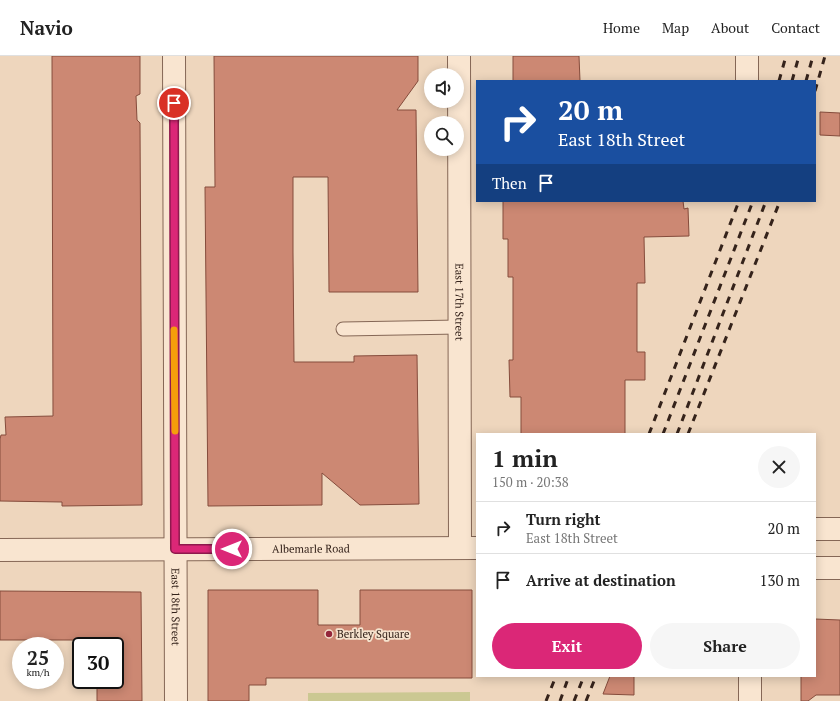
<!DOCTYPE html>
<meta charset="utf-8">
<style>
body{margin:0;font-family:"PT Serif",serif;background:#f6f6f6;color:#222;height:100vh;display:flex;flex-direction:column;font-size:15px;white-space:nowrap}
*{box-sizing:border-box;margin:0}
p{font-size:13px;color:#767676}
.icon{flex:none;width:22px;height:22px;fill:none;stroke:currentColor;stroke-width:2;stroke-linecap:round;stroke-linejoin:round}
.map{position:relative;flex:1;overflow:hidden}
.side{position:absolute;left:476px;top:377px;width:340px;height:244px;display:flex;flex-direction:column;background:#fff;border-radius:0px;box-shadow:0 2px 10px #0003}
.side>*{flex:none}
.top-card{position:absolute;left:476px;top:24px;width:340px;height:122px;border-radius:0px;box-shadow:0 2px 10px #0003;background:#1a4fa0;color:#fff;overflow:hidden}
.controls{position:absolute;left:424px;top:12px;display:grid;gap:8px}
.controls a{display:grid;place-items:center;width:40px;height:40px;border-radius:50%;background:#fff;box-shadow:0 2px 10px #0003;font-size:20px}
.speed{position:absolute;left:12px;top:581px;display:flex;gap:8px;font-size:20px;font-weight:700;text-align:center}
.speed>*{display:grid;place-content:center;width:52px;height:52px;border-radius:50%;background:#fff;box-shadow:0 2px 10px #0003;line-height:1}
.speed small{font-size:10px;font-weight:400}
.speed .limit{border:2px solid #111;border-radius:6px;background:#fff;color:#111}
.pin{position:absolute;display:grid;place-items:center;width:34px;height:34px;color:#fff;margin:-17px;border:2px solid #fff;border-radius:50%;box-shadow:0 1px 4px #0007}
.me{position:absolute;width:44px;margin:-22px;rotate:270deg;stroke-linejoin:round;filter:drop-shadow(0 0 3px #0008)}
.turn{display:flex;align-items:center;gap:14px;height:84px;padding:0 16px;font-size:18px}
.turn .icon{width:52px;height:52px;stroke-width:2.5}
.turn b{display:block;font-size:28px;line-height:34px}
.then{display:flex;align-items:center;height:38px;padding:0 16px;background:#0003;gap:8px;font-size:15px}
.round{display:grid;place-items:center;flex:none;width:42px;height:42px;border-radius:21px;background:#f6f6f6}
.overview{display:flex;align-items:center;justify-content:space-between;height:68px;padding:0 16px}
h1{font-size:24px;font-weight:800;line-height:30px}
.action{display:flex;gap:8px;margin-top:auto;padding:8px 16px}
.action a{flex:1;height:46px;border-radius:24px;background:#db2777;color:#fff;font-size:16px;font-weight:800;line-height:46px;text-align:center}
.action a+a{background:#f6f6f6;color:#222}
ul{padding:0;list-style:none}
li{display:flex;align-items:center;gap:12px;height:52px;padding:0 16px;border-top:1px solid #e0e0e0}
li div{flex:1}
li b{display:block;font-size:15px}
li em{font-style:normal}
header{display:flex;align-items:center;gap:24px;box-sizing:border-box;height:56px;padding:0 20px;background:#fff;border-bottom:1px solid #e0e0e0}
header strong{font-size:19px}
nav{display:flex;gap:22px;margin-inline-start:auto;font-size:14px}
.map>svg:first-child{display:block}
.green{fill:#cbc892}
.building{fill:#cc8873;stroke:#854c3c}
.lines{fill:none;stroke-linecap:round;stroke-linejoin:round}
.lane-casing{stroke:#856756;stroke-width:15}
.street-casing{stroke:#856756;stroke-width:24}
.lane{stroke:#f9e5d0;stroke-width:13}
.street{stroke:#f9e5d0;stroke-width:22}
.rail{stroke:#35231b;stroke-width:3;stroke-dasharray:7 7;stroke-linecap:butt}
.route-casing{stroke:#8e194d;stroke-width:10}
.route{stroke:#db2777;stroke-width:7}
.slow{stroke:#f59e0b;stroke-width:7}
.poi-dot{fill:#94263b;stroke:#f5e2cd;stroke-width:1.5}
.labels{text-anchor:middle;stroke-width:3.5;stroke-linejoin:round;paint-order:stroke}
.street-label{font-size:11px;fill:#35231b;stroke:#f5e2cd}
.poi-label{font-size:11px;fill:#35231b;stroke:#f5e2cd;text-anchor:start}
</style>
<header>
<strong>Navio</strong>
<nav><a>Home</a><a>Map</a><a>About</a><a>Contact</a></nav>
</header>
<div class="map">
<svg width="840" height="645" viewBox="0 0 840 645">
<rect width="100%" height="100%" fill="#eed6bd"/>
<polygon class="green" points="470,636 470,645 308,645 308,637"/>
<g class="building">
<polygon points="52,0 140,0 140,38 136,40 137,64 140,67 142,449 62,450 62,446 0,445 0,383 1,379 6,379 5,361 53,360"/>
<polygon points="214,0 418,0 418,25 397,54 416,54 418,236 329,236 328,121 293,121 293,196 294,306 354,306 354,300 417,299 419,448 360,449 322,417 322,449 208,450 205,131 215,131"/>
<polygon points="513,0 579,0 580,25 513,25"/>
<polygon points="820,56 840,57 840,80 820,79"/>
<polygon points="503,145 683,145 684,153 688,152 689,180 644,181 645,227 637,227 637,296 645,296 645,324 625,324 625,378 521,378 521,341 510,341 509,304 513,304 513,221 508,221 508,183 503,183"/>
<polygon points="208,534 318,534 318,569 360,569 360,534 472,534 472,622 266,622 266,629 249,629 249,645 208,645"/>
<polygon points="0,535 141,536 142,645 97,645 97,624 115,624 115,590 106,590 106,584 0,584"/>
<polygon points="815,563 840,564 840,639 816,639 808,645 801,645 801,620 815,620"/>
<polygon points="610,620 634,620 634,639 603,638"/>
</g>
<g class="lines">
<g class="lane-casing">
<polyline id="lane" points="343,273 459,271"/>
</g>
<g class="street-casing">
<g id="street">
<path id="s1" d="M174,0l2,645"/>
<path id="s2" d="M459,0l1,492"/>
<polyline points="747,0 747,25"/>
<polyline points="815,473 840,473"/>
<path id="s3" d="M0,494l477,-2"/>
<polyline points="815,512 840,512"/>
<polyline points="750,620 750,645"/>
</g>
</g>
<use href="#lane" class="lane"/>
<use href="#street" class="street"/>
<g class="rail">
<polyline points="779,25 786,0"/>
<polyline points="792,25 799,0"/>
<polyline points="806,25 813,0"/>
<polyline points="815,35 825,0"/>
<polyline points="649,378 739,145"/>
<polyline points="663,378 753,145"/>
<polyline points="677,378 766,145"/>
<polyline points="688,378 780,145"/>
<polyline points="546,645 556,620"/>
<polyline points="560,645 569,620"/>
<polyline points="574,645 584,620"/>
<polyline points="586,645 596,620"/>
</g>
</g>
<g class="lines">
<g class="route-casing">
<polyline id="route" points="174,47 175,493 232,493"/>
</g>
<use href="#route" class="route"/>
<polyline class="slow" points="174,274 175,375"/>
</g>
<circle class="poi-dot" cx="329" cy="578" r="4"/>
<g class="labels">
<g class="street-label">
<text dy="4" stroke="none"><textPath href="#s2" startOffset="246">East 17th Street</textPath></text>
<text dy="4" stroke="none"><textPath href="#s3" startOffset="311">Albemarle Road</textPath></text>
<text dy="4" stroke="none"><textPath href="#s1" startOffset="551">East 18th Street</textPath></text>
</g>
<g class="poi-label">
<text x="337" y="582">Berkley Square</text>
</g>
</g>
</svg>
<div class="controls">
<a><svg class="icon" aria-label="sound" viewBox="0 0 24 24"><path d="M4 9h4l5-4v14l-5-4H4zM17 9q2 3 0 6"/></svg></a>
<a><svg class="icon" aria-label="search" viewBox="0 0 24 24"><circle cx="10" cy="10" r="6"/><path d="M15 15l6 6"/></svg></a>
</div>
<div class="speed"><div>25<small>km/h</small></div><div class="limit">30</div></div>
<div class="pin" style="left:174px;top:47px;background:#d93025"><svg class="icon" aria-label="arrive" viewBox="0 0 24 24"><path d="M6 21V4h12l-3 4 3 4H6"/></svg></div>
<svg class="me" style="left:232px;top:493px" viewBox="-20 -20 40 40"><circle r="17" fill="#db2777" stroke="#fff" stroke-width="3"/><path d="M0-11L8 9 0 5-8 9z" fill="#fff"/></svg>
<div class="top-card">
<div class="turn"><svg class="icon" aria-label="right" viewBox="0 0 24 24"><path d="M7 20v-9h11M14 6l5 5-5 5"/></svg><div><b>20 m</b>East 18th Street</div></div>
<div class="then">Then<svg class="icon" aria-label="arrive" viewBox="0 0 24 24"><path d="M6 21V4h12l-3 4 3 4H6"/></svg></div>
</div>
<section class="side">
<div class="overview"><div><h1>1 min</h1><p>150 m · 20:38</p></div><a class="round"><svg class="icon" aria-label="close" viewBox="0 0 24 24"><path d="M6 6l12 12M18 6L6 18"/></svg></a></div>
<ul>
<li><svg class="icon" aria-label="right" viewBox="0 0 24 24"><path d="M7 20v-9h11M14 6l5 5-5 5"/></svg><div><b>Turn right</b><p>East 18th Street</p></div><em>20 m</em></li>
<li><svg class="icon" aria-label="arrive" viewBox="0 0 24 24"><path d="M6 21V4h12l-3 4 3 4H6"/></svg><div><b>Arrive at destination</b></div><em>130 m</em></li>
</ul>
<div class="action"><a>Exit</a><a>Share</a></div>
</section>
</div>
